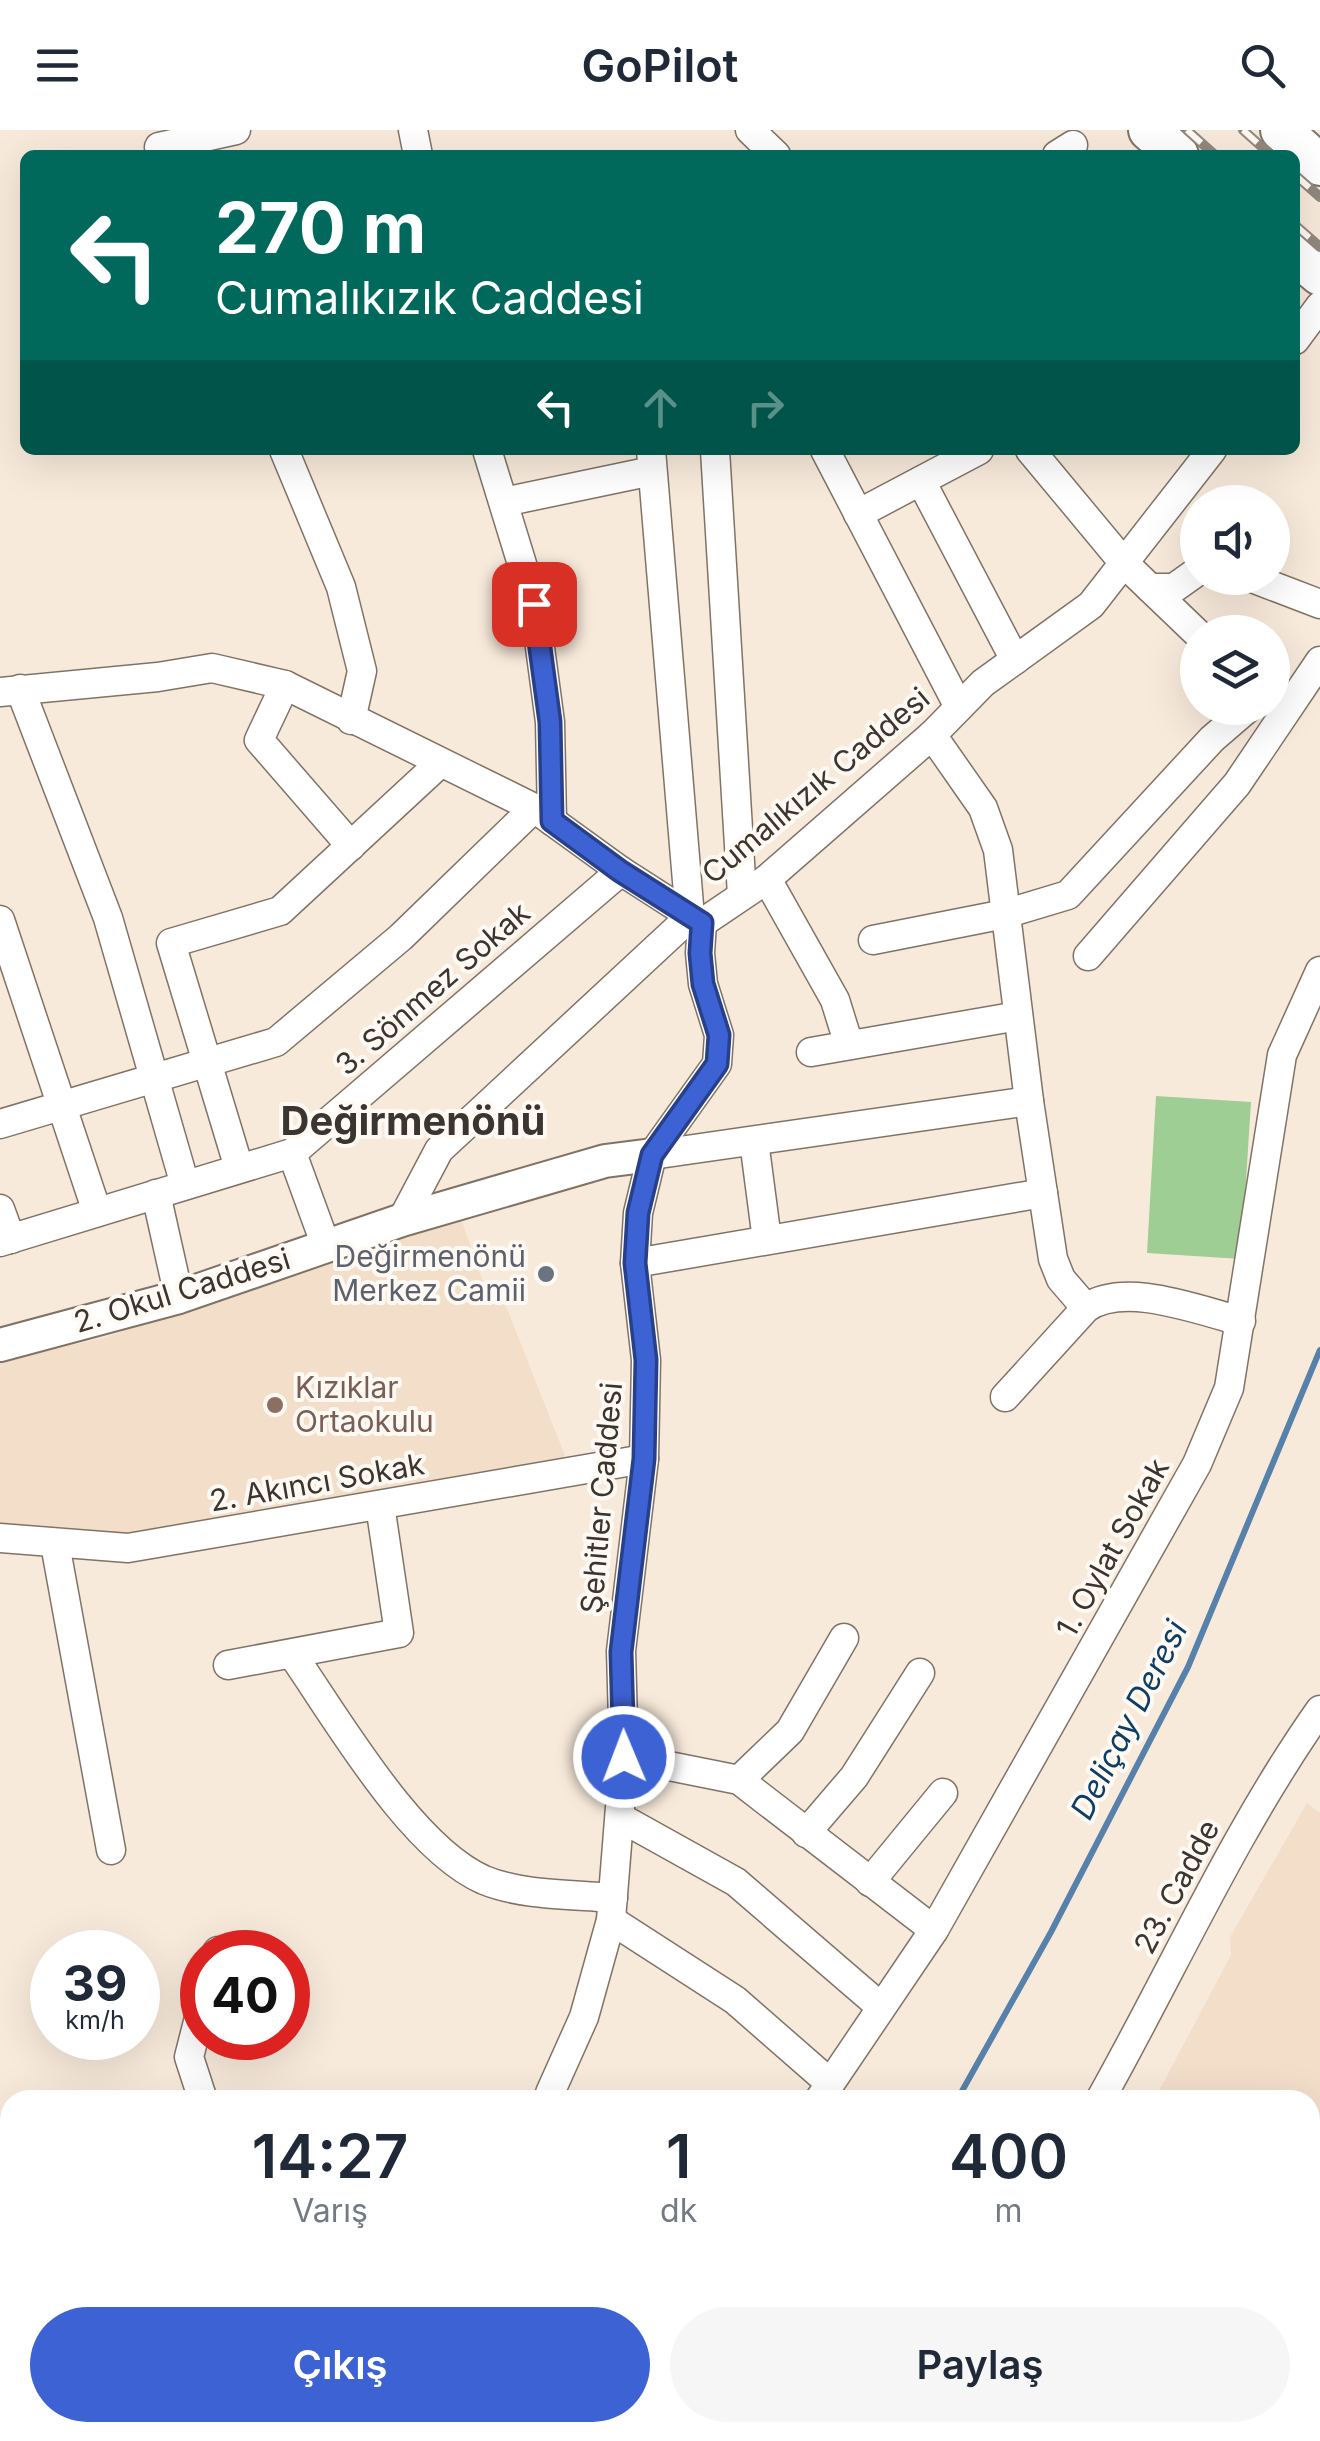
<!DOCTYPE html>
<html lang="tr">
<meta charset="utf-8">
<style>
body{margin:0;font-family:Inter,sans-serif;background:#f6f6f7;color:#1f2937;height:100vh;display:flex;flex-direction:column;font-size:38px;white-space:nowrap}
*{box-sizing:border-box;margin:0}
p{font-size:32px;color:#747a83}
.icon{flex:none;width:55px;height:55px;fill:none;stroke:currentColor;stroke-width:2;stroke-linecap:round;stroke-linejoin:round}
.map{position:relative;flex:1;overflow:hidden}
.details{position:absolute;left:0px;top:1960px;width:1320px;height:352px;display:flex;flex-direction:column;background:#fff;border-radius:30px 30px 0 0;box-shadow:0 10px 40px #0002}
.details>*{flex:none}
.banner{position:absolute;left:20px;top:20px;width:1280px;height:305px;border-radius:15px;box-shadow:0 10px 40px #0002;background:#00695c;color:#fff;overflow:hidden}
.buttons{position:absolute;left:1180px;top:355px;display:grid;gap:20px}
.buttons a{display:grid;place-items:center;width:110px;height:110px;border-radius:50%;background:#fff;box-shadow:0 10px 40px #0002;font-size:50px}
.speed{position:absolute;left:30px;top:1800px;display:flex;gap:20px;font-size:50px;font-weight:700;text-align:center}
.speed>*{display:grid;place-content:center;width:130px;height:130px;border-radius:50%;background:#fff;box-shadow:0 10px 40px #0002;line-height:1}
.speed small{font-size:25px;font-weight:400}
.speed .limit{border:15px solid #d22;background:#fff;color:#111}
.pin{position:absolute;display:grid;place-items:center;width:85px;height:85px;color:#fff;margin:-42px;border-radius:20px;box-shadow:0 5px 15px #0006}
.me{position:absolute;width:110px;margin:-55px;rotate:359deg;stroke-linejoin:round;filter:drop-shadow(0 0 8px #0008)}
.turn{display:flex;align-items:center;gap:35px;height:210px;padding:0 30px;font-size:45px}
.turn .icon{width:130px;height:130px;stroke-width:2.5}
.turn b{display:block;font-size:70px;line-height:85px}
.lanes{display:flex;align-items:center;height:95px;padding:0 30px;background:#0003;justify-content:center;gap:50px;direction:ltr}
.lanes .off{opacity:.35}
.eta{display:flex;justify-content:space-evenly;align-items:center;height:170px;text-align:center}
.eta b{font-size:60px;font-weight:600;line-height:70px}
.button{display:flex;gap:20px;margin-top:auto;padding:20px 30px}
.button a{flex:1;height:115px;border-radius:60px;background:#3d62d3;color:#fff;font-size:40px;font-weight:600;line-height:115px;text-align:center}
.button a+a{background:#f6f6f7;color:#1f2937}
header{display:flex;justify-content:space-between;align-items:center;height:130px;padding:0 30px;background:#fff;font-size:45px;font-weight:600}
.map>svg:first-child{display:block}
.built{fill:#f3deca}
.green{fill:#9ece93}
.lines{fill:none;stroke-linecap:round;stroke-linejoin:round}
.stream{stroke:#5681aa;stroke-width:6}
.minor-casing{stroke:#807366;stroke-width:31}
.major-casing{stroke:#807366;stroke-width:36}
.highway-casing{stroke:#807366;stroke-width:44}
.minor{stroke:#fff;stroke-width:28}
.major{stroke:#fff;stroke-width:32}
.highway{stroke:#fff;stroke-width:40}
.rail-casing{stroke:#91887d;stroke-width:10}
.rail{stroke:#fff9f3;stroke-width:6;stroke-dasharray:19;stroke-linecap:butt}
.route-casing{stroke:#284089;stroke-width:25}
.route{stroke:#3d62d3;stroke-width:18}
.worship-dot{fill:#6b7280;stroke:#fff9f3;stroke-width:4}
.education-dot{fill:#8d6e63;stroke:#fff9f3;stroke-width:4}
.labels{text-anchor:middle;stroke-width:8;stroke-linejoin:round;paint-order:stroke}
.street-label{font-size:30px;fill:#3b352f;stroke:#fff9f3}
.worship-label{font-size:30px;fill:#5b616d;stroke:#fff9f3;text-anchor:end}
.education-label{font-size:30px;fill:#785e54;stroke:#fff9f3;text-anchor:start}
.water-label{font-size:32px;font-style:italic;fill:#0e3e65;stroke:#fff9f3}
.district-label{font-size:40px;font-weight:bold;fill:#3b352f;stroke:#fff9f3}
</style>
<header><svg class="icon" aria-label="menu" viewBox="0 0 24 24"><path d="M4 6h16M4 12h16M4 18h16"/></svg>GoPilot<svg class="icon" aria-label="search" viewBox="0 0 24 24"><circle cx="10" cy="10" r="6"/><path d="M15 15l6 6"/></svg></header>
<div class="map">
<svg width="1320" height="2311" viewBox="0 0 1320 2311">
<rect width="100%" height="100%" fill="#f8eadb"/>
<g class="built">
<polygon points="461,1089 489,1168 506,1176 567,1331 473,1343 120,1405 0,1393 0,1232 106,1207"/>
<polygon points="1307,1673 1320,1683 1320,2081 1310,2106 1310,1970 1154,1970 1231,1825 1230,1807"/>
</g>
<polygon class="green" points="1156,966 1251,972 1241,1129 1147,1123"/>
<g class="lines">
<g class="stream">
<polyline points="957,1970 1051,1802 1188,1537 1320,1220"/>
<polyline points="732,2311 738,2302"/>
</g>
<g class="minor-casing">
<g id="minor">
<polyline points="413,0 418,25"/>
<polyline points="750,0 776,25"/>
<polyline points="159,17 236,0"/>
<polyline points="1057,25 1073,15"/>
<polyline points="1295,210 1320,176"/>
<polyline points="284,320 341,457 362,541 351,590"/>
<polyline points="487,320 534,473 550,592 552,691"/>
<polyline points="715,320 742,765"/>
<polyline points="825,320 959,577"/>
<polyline points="1030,320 1124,433 1150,458 1174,458 1198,441"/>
<polyline points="921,351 1015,530"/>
<polyline points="504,372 652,341"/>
<polyline points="858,384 979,320"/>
<polyline points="1252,448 1320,474"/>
<polyline points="1150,458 1198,504"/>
<polyline points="285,555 259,610 351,716"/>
<polyline points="20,559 108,788 185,1055"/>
<polyline points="0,562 158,547 212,538 285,555 534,678 621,741 702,793 767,749 932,605 983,553 1091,475 1212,320"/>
<polyline points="932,605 983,678 998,720 1029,971 1053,1129 1061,1149 1086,1178"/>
<polyline points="767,749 835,870 849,915"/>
<polyline points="0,790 97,1082"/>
<polyline points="873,810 1005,784 1068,765 1212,609 1248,578"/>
<polyline points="1088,826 1237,654 1320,531"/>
<polyline points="811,922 1018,886"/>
<polyline points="0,994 276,912 401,807 534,678"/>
<polyline points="754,1011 767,1110"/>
<polyline points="292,1023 326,1116"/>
<polyline points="652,1025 1029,971"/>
<polyline points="239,1038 171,813 280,781 440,633"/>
<polyline points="156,1064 179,1167"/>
<polyline points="0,1079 11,1109"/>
<polyline points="402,1090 439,1020 690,787 651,320"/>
<polyline points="0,1112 292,1023 621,741"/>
<polyline points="635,1133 1043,1063"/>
<path d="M1005,1267l81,-89c39,-27 111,2 155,13"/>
<polyline points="0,1408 128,1418 644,1329"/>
<polyline points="55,1414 111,1720"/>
<path d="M292,1524c46,66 119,194 192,226 39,16 88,14 129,18"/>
<polyline points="228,1535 399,1503 380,1375"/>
<polyline points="624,1627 739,1650 934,1800"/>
<polyline points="739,1650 790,1601 844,1508"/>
<polyline points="621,1688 736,1752 881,1877"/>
<polyline points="806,1703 854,1647 920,1543"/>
<polyline points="870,1752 943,1663"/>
<polyline points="611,1790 735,1870 830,1953"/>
<polyline points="217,1822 218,1821"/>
<polyline points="202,1876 189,1927 203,1970"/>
<polyline points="550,1963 584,1887 611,1790 624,1627 621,1521 644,1329 646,1230 635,1133 638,1083 652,1025 717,934 719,905 703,854 700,823 702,793"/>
<polyline points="819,1970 934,1800 1197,1334 1229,1258 1282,925 1320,841"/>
<path d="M1100,1970c73,-130 134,-268 220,-390"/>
<polyline points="6,2020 10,2036"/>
<polyline points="0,2111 10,2109"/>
<polyline points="0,2206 10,2204"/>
<polyline points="1310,2211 1320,2204"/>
<polyline points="105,2302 108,2311"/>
<polyline points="201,2302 204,2311"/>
<polyline points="404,2302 411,2311"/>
<polyline points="12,2311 25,2302"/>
<polyline points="302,2311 312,2302"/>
<polyline points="602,2311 606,2302"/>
<polyline points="883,2311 886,2302"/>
</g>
</g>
<g class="major-casing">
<polyline id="major" points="0,1215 179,1167 402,1090 605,1031 652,1025"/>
</g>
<g class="highway-casing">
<g id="highway">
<polyline points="1149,0 1178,25"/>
<polyline points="1281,0 1320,35"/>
<polyline points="1295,124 1320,145"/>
</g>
</g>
<use href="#minor" class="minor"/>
<use href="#major" class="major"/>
<use href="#highway" class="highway"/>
<g class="rail-casing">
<g id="rail">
<polyline points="1187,0 1215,25"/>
<polyline points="1243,0 1271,25"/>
<polyline points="1295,45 1320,67"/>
<polyline points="1295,95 1320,117"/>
</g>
</g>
<use href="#rail" class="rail"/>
</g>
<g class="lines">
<g class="route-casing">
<polyline id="route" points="534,474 550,592 552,691 620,741 702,793 700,823 703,854 719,905 717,934 652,1025 638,1083 635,1133 646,1230 644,1329 621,1522 624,1627"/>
</g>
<use href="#route" class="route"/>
</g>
<circle class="worship-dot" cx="546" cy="1144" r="10"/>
<circle class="education-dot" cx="275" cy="1275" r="10"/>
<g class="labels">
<g class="street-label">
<text transform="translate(816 656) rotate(-40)" y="10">Cumalıkızık Caddesi</text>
<text transform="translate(433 859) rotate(-41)" y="10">3. Sönmez Sokak</text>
<text transform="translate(182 1161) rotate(-17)" y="10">2. Okul Caddesi</text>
<text transform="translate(317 1353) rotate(-10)" y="10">2. Akıncı Sokak</text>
<text transform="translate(602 1368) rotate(-85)" y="10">Şehitler Caddesi</text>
<text transform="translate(1113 1418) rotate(-61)" y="10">1. Oylat Sokak</text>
<text transform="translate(1177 1757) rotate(-62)" y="10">23. Cadde</text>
</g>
<g class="worship-label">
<text x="526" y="1137">Değirmenönü<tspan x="526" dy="34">Merkez Camii</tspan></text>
</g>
<g class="education-label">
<text x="295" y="1268">Kızıklar<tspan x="295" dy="34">Ortaokulu</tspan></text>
</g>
<g class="water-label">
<text transform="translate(1129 1590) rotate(-63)" y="11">Deliçay Deresi</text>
</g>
<g class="district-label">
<text x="413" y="1005">Değirmenönü</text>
</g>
</g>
</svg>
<div class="buttons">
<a><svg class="icon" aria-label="sound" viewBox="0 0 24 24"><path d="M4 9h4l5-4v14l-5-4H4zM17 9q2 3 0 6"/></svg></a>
<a><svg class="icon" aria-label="layers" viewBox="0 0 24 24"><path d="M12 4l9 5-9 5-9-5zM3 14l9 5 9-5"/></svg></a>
</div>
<div class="speed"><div>39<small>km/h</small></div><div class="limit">40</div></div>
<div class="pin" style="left:534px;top:474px;background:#d93025"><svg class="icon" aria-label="arrive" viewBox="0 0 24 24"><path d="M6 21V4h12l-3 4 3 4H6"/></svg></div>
<svg class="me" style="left:624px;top:1627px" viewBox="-20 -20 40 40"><circle r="17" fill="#3d62d3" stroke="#fff" stroke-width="3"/><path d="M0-11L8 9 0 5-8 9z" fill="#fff"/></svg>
<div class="banner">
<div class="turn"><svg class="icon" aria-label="left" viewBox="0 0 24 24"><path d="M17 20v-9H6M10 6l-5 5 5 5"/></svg><div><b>270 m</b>Cumalıkızık Caddesi</div></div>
<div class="lanes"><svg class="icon" aria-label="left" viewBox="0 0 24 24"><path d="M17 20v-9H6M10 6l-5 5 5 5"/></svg><svg class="icon off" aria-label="ahead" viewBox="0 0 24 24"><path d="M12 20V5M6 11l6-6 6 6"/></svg><svg class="icon off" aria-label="right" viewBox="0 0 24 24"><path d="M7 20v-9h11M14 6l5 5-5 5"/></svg></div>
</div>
<section class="details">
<div class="eta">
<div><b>14:27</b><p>Varış</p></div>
<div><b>1</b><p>dk</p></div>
<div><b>400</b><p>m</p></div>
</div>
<div class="button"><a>Çıkış</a><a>Paylaş</a></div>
</section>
</div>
